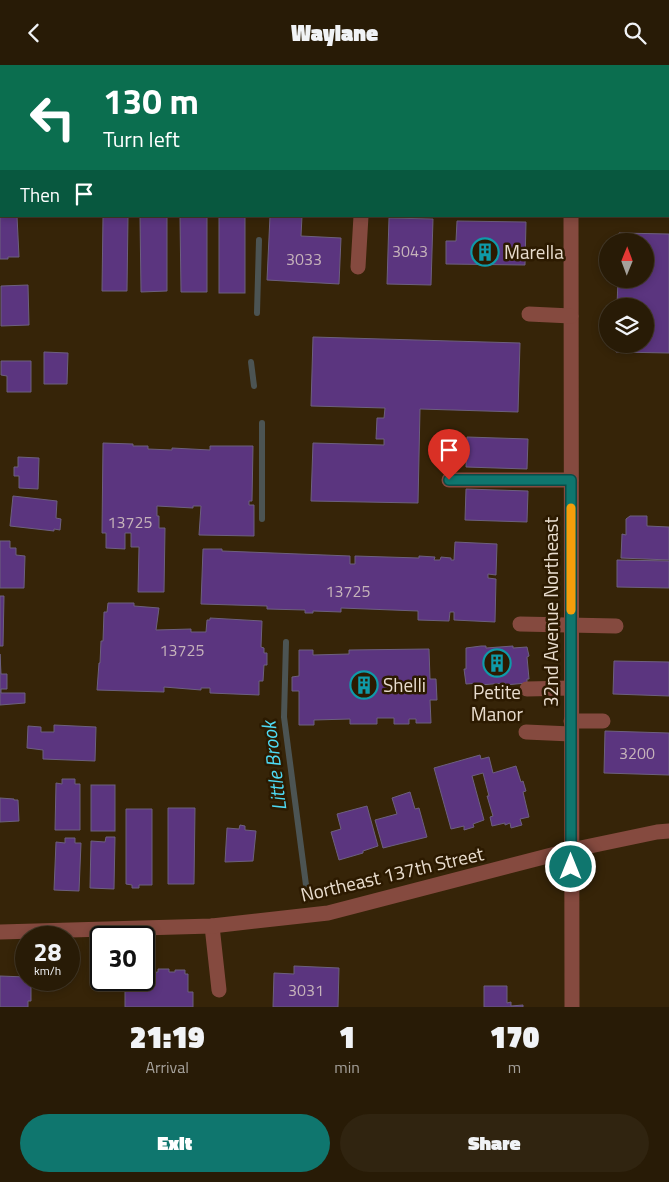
<!DOCTYPE html>
<style>
body{margin:0;font-family:"Titillium Web",sans-serif;background:#302410;color:#f1f3f6;height:100vh;display:flex;flex-direction:column;font-size:19px;white-space:nowrap}
*{box-sizing:border-box;margin:0}
p{font-size:16px;color:#a5a19b}
.icon{flex:none;width:28px;height:28px;fill:none;stroke:currentColor;stroke-width:2;stroke-linecap:round;stroke-linejoin:round}
.map{position:relative;height:942px;overflow:hidden}
.drawer{display:flex;flex-direction:column;background:#281b06;flex:1}
.drawer>*{flex:none}
.banner{position:absolute;left:0px;top:0px;width:670px;height:152px;box-shadow:0 2px 8px #0003,0 0 0 1px #443928;background:#0b6e4f;color:#fff;overflow:hidden}
.needle{width:32px;rotate:1deg}
.controls{position:absolute;left:599px;top:168px;display:grid;gap:10px}
.controls a{display:grid;place-items:center;width:55px;height:55px;border-radius:50%;background:#281b06;box-shadow:0 2px 8px #0003,0 0 0 1px #443928;font-size:25px}
.speed{position:absolute;left:15px;top:861px;display:flex;gap:10px;font-size:25px;font-weight:700;text-align:center}
.speed>*{display:grid;place-content:center;width:65px;height:65px;border-radius:50%;background:#281b06;box-shadow:0 2px 8px #0003,0 0 0 1px #443928;line-height:1}
.speed small{font-size:12px;font-weight:400}
.speed .limit{border:2px solid #111;border-radius:8px;background:#fff;color:#111}
.pin{position:absolute;display:grid;place-items:center;width:42px;height:42px;color:#fff;margin:-51px -21px;border-radius:50% 50% 50% 0;rotate:-45deg;box-shadow:0 0 5px #0007}
.pin .icon{rotate:45deg}
.me{position:absolute;width:55px;margin:-28px;rotate:0deg;stroke-linejoin:round;filter:drop-shadow(0 0 4px #0008)}
.turn{display:flex;align-items:center;gap:18px;height:105px;padding:0 20px;font-size:22px}
.turn .icon{width:65px;height:65px;stroke-width:2.5}
.turn b{display:block;font-size:35px;line-height:42px}
.then{display:flex;align-items:center;height:48px;padding:0 20px;background:#0003;gap:10px;font-size:19px}
.eta{display:flex;justify-content:space-evenly;align-items:center;height:85px;text-align:center}
.eta b{font-size:30px;font-weight:800;line-height:35px}
.action{display:flex;gap:10px;margin-top:auto;padding:10px 20px}
.action a{flex:1;height:58px;border-radius:30px;background:#0f766e;color:#fff;font-size:20px;font-weight:800;line-height:58px;text-align:center}
.action a+a{background:#302410;color:#f1f3f6}
header{display:flex;justify-content:space-between;align-items:center;height:65px;padding:0 20px;background:#281b06;font-size:22px;font-weight:800}
.map>svg:first-child{display:block}
.lines{fill:none;stroke-linecap:round;stroke-linejoin:round}
.stream{stroke:#4c5453;stroke-width:6}
.building{fill:#5b357f;stroke:#6d607e}
.minor{stroke:#854a3f;stroke-width:15}
.route-casing{stroke:#0a4d48;stroke-width:12}
.route{stroke:#0f766e;stroke-width:9}
.slow{stroke:#f59e0b;stroke-width:9}
.labels{text-anchor:middle;stroke-width:5;stroke-linejoin:round;paint-order:stroke}
.number-label{font-size:16px;fill:#c6b3ba}
.poi-label{font-size:19px;fill:#e9ddce;stroke:#2c1a00;text-anchor:start}
.street-label{font-size:19px;fill:#e9ddce;stroke:#2c1a00}
.water-label{font-size:20px;font-style:italic;fill:#4edaf4;stroke:#2c1a00}
</style>
<header><svg class="icon" aria-label="back" viewBox="0 0 24 24"><path d="M15 5l-7 7 7 7"/></svg>Waylane<svg class="icon" aria-label="search" viewBox="0 0 24 24"><circle cx="10" cy="10" r="6"/><path d="M15 15l6 6"/></svg></header>
<div class="map">
<svg width="669" height="942" viewBox="0 0 669 942">
<rect width="100%" height="100%" fill="#362408"/>
<g class="lines">
<g class="stream">
<polyline points="257,248 259,175"/>
<polyline points="251,297 254,321"/>
<polyline points="262,454 262,358"/>
<polyline points="286,577 284,652 306,820"/>
</g>
</g>
<g class="building">
<rect x="107" y="0" width="58" height="1"/>
<polygon points="236,0 348,0 236,1"/>
<polygon points="404,0 492,0 404,1"/>
<polygon points="568,0 662,0 568,1"/>
<polygon points="0,149 1,151 17,151 19,192 8,192 8,194 0,194"/>
<polygon points="103,151 128,151 127,226 102,226"/>
<polygon points="140,151 167,151 167,226 141,227"/>
<polygon points="270,151 302,151 301,171 341,173 339,219 267,215"/>
<polygon points="180,152 207,152 207,227 181,227"/>
<rect x="219" y="152" width="26" height="76"/>
<polygon points="389,153 433,154 431,220 387,219"/>
<polygon points="457,156 526,157 525,200 446,199 446,176 456,176"/>
<polygon points="619,168 669,169 669,288 616,287 616,279 645,279 645,241 617,241 618,214 645,214 645,176 619,176"/>
<polygon points="28,220 29,260 1,261 1,221"/>
<polygon points="313,272 520,278 518,347 420,344 418,438 311,436 313,378 384,380 384,374 376,374 377,353 384,353 385,343 311,341"/>
<polygon points="44,287 68,288 67,319 44,319"/>
<polygon points="1,296 31,296 31,327 7,327 7,311 1,310"/>
<polygon points="467,372 528,374 527,404 466,402"/>
<polygon points="103,378 133,379 133,381 148,381 148,384 172,385 172,383 210,385 210,381 253,381 252,436 249,436 249,440 254,440 254,471 199,470 201,441 193,441 193,443 157,441 157,451 159,451 159,463 165,463 164,527 138,527 139,482 131,482 131,468 125,468 125,484 106,483 106,468 102,468"/>
<polygon points="18,392 39,393 38,424 19,423 19,411 14,411 14,402 18,402"/>
<polygon points="466,424 528,426 527,457 465,455"/>
<polygon points="13,431 57,436 56,453 61,454 60,465 54,464 54,466 10,461"/>
<polygon points="630,451 647,451 647,461 669,462 669,495 621,493 622,469 626,470 626,454"/>
<polygon points="0,476 10,476 10,483 16,483 16,490 25,491 24,523 0,523"/>
<polygon points="455,477 497,479 496,510 488,509 488,513 496,514 495,557 454,555 454,547 450,547 449,556 418,555 418,546 341,543 341,547 313,546 313,548 305,548 305,545 267,544 267,541 201,539 203,484 222,484 222,486 350,491 350,499 355,499 355,491 419,493 419,491 435,492 434,495 440,495 441,492 451,493 451,495 454,495"/>
<polygon points="617,495 669,496 669,523 617,522"/>
<polygon points="0,531 4,531 3,581 0,581"/>
<polygon points="108,538 134,538 134,541 159,543 156,565 191,564 191,567 206,567 207,555 210,555 210,553 262,556 261,582 264,583 264,588 267,588 267,600 264,600 263,616 259,616 259,630 210,628 210,623 201,623 201,625 164,622 164,627 97,625 99,598 100,598 101,576 103,576 104,547 107,547"/>
<polygon points="481,581 486,581 486,583 513,581 513,583 527,582 529,591 527,592 529,614 527,614 527,618 505,620 505,618 480,620 480,618 466,619 464,604 466,604 466,583"/>
<polygon points="429,584 430,614 436,614 437,635 430,635 431,658 416,658 416,654 409,654 409,659 394,659 394,653 377,653 377,659 350,659 350,654 314,655 314,660 299,660 299,626 292,626 292,612 299,611 299,585 313,585 313,590 349,589 349,585"/>
<polygon points="0,589 1,609 7,609 7,624 1,624 1,628 25,628 25,638 0,640"/>
<polygon points="614,596 669,597 669,631 613,629"/>
<polygon points="54,660 96,662 95,696 43,694 43,685 27,683 28,661 41,662 41,667 54,667"/>
<polygon points="605,666 669,668 669,710 604,708"/>
<polygon points="480,690 481,694 489,692 493,708 516,701 521,717 523,716 526,726 523,727 529,752 520,754 522,760 511,763 510,758 505,760 505,758 492,761 490,752 493,751 487,731 489,731 483,708 472,711 484,755 473,759 474,762 464,765 464,761 451,764 434,703"/>
<polygon points="62,714 75,714 75,719 80,719 80,765 55,765 56,718 62,719"/>
<rect x="91" y="720" width="24" height="46"/>
<polygon points="410,727 415,744 419,743 427,772 383,783 375,755 397,749 392,733"/>
<polygon points="0,733 14,734 14,735 18,735 19,756 0,757"/>
<polygon points="367,741 378,781 363,786 363,788 339,795 331,767 341,764 337,749"/>
<polygon points="168,743 195,743 194,819 168,819"/>
<polygon points="126,744 152,744 152,820 139,820 139,823 132,823 132,820 126,819"/>
<polygon points="240,760 245,761 245,765 256,766 253,796 225,797 227,763 239,764"/>
<polygon points="106,772 115,772 114,824 90,823 91,776 105,777"/>
<polygon points="65,773 75,773 75,778 81,778 79,826 54,825 56,777 65,778"/>
<polygon points="294,901 339,903 338,942 273,942 274,908 294,909"/>
<polygon points="158,904 169,904 169,907 175,907 175,905 185,905 185,909 188,909 188,927 193,927 193,942 125,942 125,915 149,915 149,908 158,907"/>
<polygon points="0,911 26,912 26,915 31,915 31,936 28,936 28,942 0,942"/>
<polygon points="484,921 507,921 507,938 511,937 511,941 523,940 523,942 484,942"/>
</g>
<g class="lines">
<g class="minor">
<polyline points="353,1 353,0"/>
<polyline points="531,1 531,0"/>
<polyline points="0,100 1,100"/>
<polyline points="571,151 572,942"/>
<polyline points="358,202 361,151"/>
<polyline points="529,249 571,251"/>
<polyline points="449,415 571,415"/>
<polyline points="520,559 616,561"/>
<polyline points="527,624 571,623"/>
<polyline points="571,656 603,656"/>
<polyline points="526,667 571,669"/>
<polyline points="212,861 219,925"/>
<polyline points="0,867 212,861 328,848 571,785 657,767 669,766"/>
<polyline points="112,916 112,915"/>
</g>
</g>
<g class="lines">
<g class="route-casing">
<polyline id="route" points="449,415 571,415 571,802"/>
</g>
<use href="#route" class="route"/>
<polyline class="slow" points="571,443 571,545"/>
</g>
<defs>
<g id="building-ring" transform="scale(1.4375)"><circle r="9.5" fill="#2c1a00" stroke="#0f9aa8" stroke-width="1.5"/><path d="M-4-6H4V6H1V3H-1V6H-4ZM-2.5-4.3h1.7v1.8h-1.7ZM.8-4.3h1.7v1.8H.8ZM-2.5-1h1.7V.8h-1.7ZM.8-1h1.7V.8H.8Z" fill="#0f9aa8"/></g>
</defs>
<g fill-rule="evenodd">
<use href="#building-ring" x="485" y="187"/>
<use href="#building-ring" x="497" y="598"/>
<use href="#building-ring" x="364" y="620"/>
</g>
<g class="labels">
<g class="number-label">
<text x="410" y="192">3043</text>
<text x="304" y="200">3033</text>
<text x="130" y="463">13725</text>
<text x="348" y="532">13725</text>
<text x="182" y="591">13725</text>
<text x="637" y="694">3200</text>
<text x="306" y="931">3031</text>
</g>
<g class="poi-label">
<text x="504" y="194">Marella</text>
<text x="383" y="627">Shelli</text>
<text x="497" y="634" text-anchor="middle">Petite<tspan x="497" dy="22">Manor</tspan></text>
</g>
<g class="street-label">
<text transform="translate(551 547) rotate(-90)" y="7">32nd Avenue Northeast</text>
<text transform="translate(392 809) rotate(-13)" y="7">Northeast 137th Street</text>
</g>
<g class="water-label">
<text transform="translate(274 701) rotate(-97)" y="7">Little Brook</text>
</g>
</g>
</svg>
<div class="controls">
<a><svg class="needle" viewBox="-14 -14 28 28"><path d="M0-13l5 13h-10z" fill="#e53935"/><path d="M0 13l5-13h-10z" fill="#a5a19b"/></svg></a>
<a><svg class="icon" aria-label="layers" viewBox="0 0 24 24"><path d="M12 4l9 5-9 5-9-5zM3 14l9 5 9-5"/></svg></a>
</div>
<div class="speed"><div>28<small>km/h</small></div><div class="limit">30</div></div>
<div class="pin" style="left:449px;top:415px;background:#d93025"><svg class="icon" aria-label="arrive" viewBox="0 0 24 24"><path d="M6 21V4h12l-3 4 3 4H6"/></svg></div>
<svg class="me" style="left:571px;top:802px" viewBox="-20 -20 40 40"><circle r="17" fill="#0f766e" stroke="#fff" stroke-width="3"/><path d="M0-11L8 9 0 5-8 9z" fill="#fff"/></svg>
<div class="banner">
<div class="turn"><svg class="icon" aria-label="left" viewBox="0 0 24 24"><path d="M17 20v-9H6M10 6l-5 5 5 5"/></svg><div><b>130 m</b>Turn left</div></div>
<div class="then">Then<svg class="icon" aria-label="arrive" viewBox="0 0 24 24"><path d="M6 21V4h12l-3 4 3 4H6"/></svg></div>
</div>
</div>
<section class="drawer">
<div class="eta">
<div><b>21:19</b><p>Arrival</p></div>
<div><b>1</b><p>min</p></div>
<div><b>170</b><p>m</p></div>
</div>
<div class="action"><a>Exit</a><a>Share</a></div>
</section>
